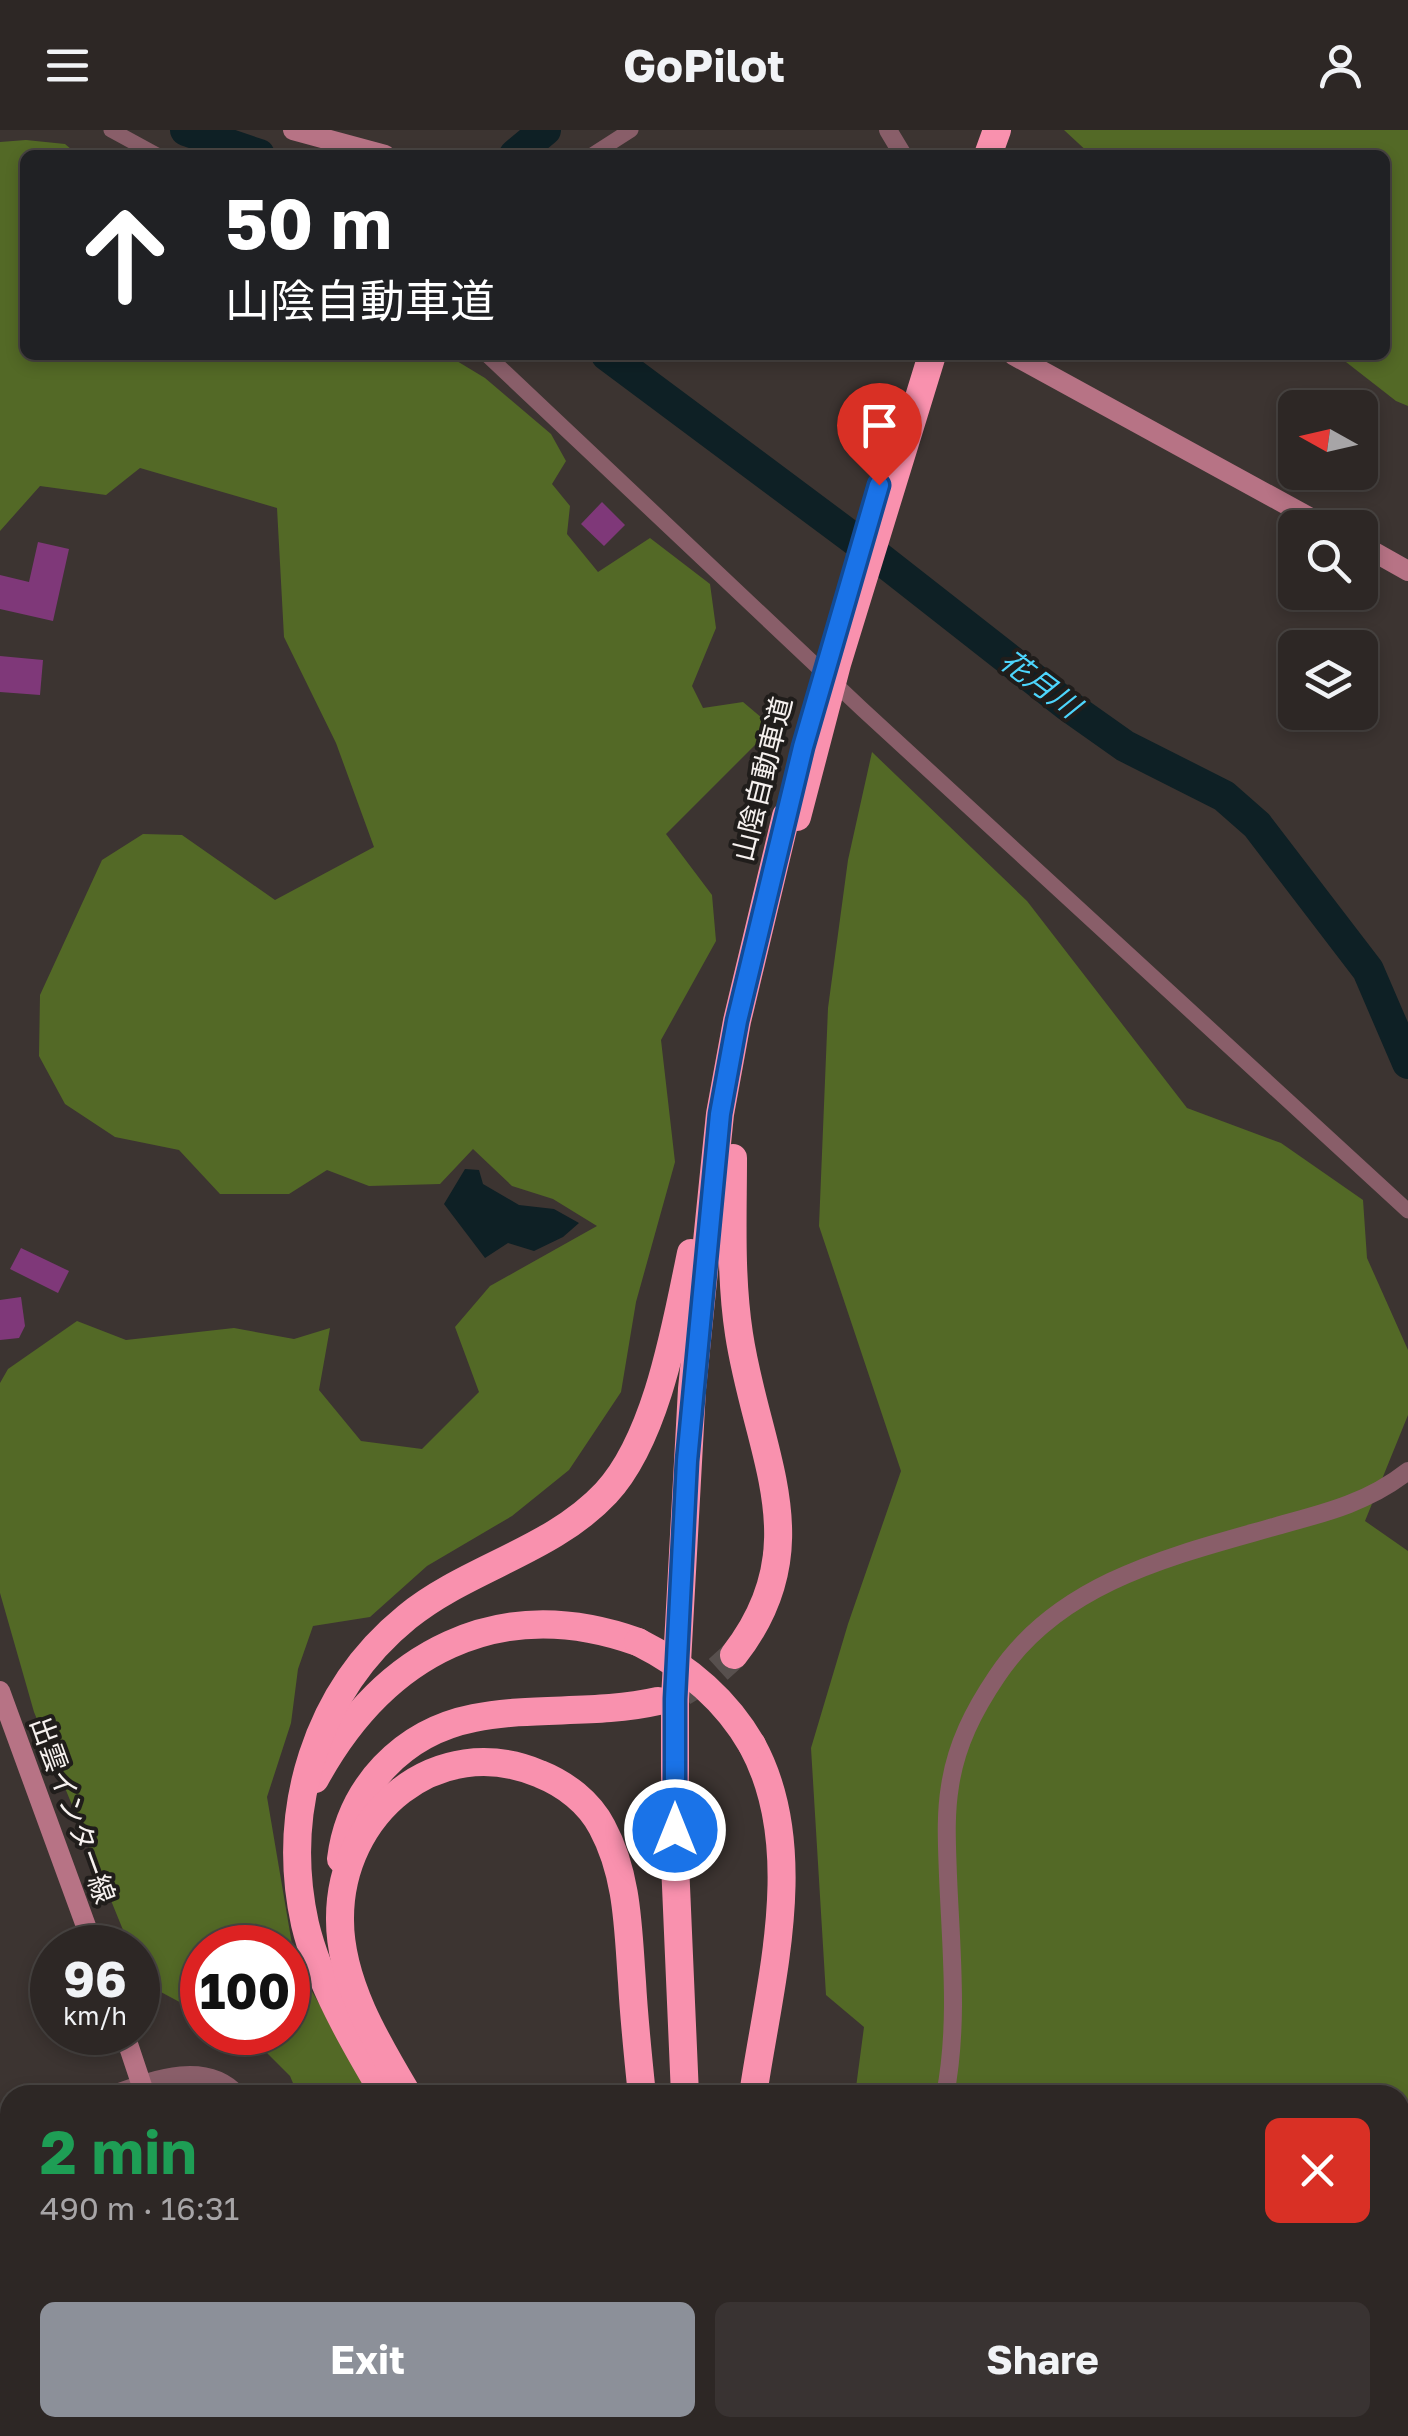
<!DOCTYPE html>
<meta charset="utf-8">
<style>
body{margin:0;font-family:"Golos Text","Noto Sans JP",sans-serif;background:#393332;color:#f1f3f6;height:100vh;display:flex;flex-direction:column;font-size:38px;white-space:nowrap}
*{box-sizing:border-box;margin:0}
p{font-size:32px;color:#a7a5a7}
.icon{flex:none;width:55px;height:55px;fill:none;stroke:currentColor;stroke-width:2;stroke-linecap:round;stroke-linejoin:round}
.map{position:relative;flex:1;overflow:hidden}
.details{position:absolute;left:0px;top:1955px;width:1410px;height:352px;display:flex;flex-direction:column;background:#2d2725;border-radius:30px 30px 0 0;box-shadow:0 5px 15px #0003,0 0 0 2px #484442}
.details>*{flex:none}
.guide{position:absolute;left:20px;top:20px;width:1370px;height:210px;border-radius:15px;box-shadow:0 5px 15px #0003,0 0 0 2px #484442;background:#202124;color:#fff;overflow:hidden}
.needle{width:65px;rotate:278deg}
.fabs{position:absolute;left:1278px;top:260px;display:grid;gap:20px}
.fabs a{display:grid;place-items:center;width:100px;height:100px;border-radius:15px;background:#2d2725;box-shadow:0 5px 15px #0003,0 0 0 2px #484442;font-size:50px}
.speed{position:absolute;left:30px;top:1795px;display:flex;gap:20px;font-size:50px;font-weight:700;text-align:center}
.speed>*{display:grid;place-content:center;width:130px;height:130px;border-radius:50%;background:#2d2725;box-shadow:0 5px 15px #0003,0 0 0 2px #484442;line-height:1}
.speed small{font-size:25px;font-weight:400}
.speed .limit{border:15px solid #d22;background:#fff;color:#111}
.pin{position:absolute;display:grid;place-items:center;width:85px;height:85px;color:#fff;margin:-102px -42px;border-radius:50% 50% 50% 0;rotate:-45deg;box-shadow:0 0 10px #0007}
.pin .icon{rotate:45deg}
.me{position:absolute;width:110px;margin:-55px;rotate:0deg;stroke-linejoin:round;filter:drop-shadow(0 0 8px #0008)}
.turn{display:flex;align-items:center;gap:35px;height:210px;padding:0 40px;font-size:45px}
.turn .icon{width:130px;height:130px;stroke-width:2.5}
.turn b{display:block;font-size:70px;line-height:85px}
.round{display:grid;place-items:center;flex:none;width:105px;height:105px;border-radius:15px;background:#393332}
.overview{display:flex;align-items:center;justify-content:space-between;height:170px;padding:0 40px}
h1{font-size:60px;font-weight:700;line-height:75px;color:#1e9e55}
.action{display:flex;gap:20px;margin-top:auto;padding:20px 40px}
.action a{flex:1;height:115px;border-radius:15px;background:#8c9099;color:#fff;font-size:40px;font-weight:700;line-height:115px;text-align:center}
.action a+a{background:#393332;color:#f1f3f6}
header{display:flex;justify-content:space-between;align-items:center;height:130px;padding:0 40px;background:#2d2725;font-size:45px;font-weight:700}
.map>svg:first-child{display:block}
.green{fill:#536926}
.water{fill:#0e2025}
.lines{fill:none;stroke-linecap:round;stroke-linejoin:round}
.river{stroke:#0e2025;stroke-width:32}
.building{fill:#7f3879}
.motorway-tunnel{stroke:#58504e;stroke-width:28;stroke-dasharray:28 14;stroke-linecap:butt}
.minor{stroke:#895e69;stroke-width:15}
.tertiary{stroke:#895e69;stroke-width:18}
.secondary{stroke:#b77385;stroke-width:20}
.motorway{stroke:#f991ae;stroke-width:28}
.motorway-bridge{stroke:#f991ae;stroke-width:28}
.route-casing{stroke:#114b97;stroke-width:25}
.route{stroke:#1a73e8;stroke-width:18}
.labels{text-anchor:middle;stroke-width:8;stroke-linejoin:round;paint-order:stroke}
.street-label{font-size:28px;fill:#f6f1ef;stroke:#201d1b}
.water-label{font-size:30px;font-style:italic;fill:#4dd5fc;stroke:#201d1b}
</style>
<header><svg class="icon" aria-label="menu" viewBox="0 0 24 24"><path d="M4 6h16M4 12h16M4 18h16"/></svg>GoPilot<svg class="icon" aria-label="person" viewBox="0 0 24 24"><circle cx="12" cy="8" r="4"/><path d="M4 21q1-7 8-7t8 7"/></svg></header>
<div class="map">
<svg width="1408" height="2306" viewBox="0 0 1408 2306">
<rect width="100%" height="100%" fill="#3c3431"/>
<g class="green">
<polygon points="1064,0 1408,0 1408,276 1396,271 1337,225 1385,225 1385,25 1091,25"/>
<polygon points="26,10 65,14 78,25 25,25 25,225 447,225 485,248 551,304 566,331 552,354 570,376 567,404 598,442 650,408 710,454 716,498 692,556 703,578 743,572 762,588 757,613 666,704 712,765 716,811 661,910 675,1032 636,1172 621,1262 569,1340 512,1386 427,1436 370,1487 313,1496 298,1539 291,1593 267,1667 295,1832 372,1965 298,1965 290,1946 247,1903 288,1902 288,1818 202,1818 202,1884 144,1853 138,1837 138,1818 130,1817 34,1582 0,1463 0,1253 8,1239 77,1191 126,1210 234,1198 294,1209 330,1198 319,1260 361,1311 422,1319 479,1262 455,1197 490,1156 597,1096 553,1069 512,1056 473,1019 440,1054 369,1056 327,1040 289,1064 220,1064 179,1020 115,1007 65,974 39,926 40,865 102,730 143,704 182,705 275,770 374,717 336,613 284,507 277,378 140,338 106,365 40,356 0,401 0,12"/>
<polygon points="872,622 1027,771 1187,978 1281,1013 1363,1070 1367,1128 1408,1220 1408,1285 1365,1391 1408,1421 1408,2306 943,2306 940,2298 1400,2298 1400,1965 855,1965 864,1897 826,1865 811,1618 848,1494 901,1341 819,1096 828,878 848,730"/>
</g>
<polygon class="water" points="465,1039 479,1040 483,1054 519,1075 554,1079 579,1093 563,1107 534,1121 508,1113 485,1128 444,1074"/>
<g class="lines">
<g class="river">
<polyline points="186,0 259,25"/>
<polyline points="515,25 545,0"/>
<polyline points="607,225 882,430 1067,575 1125,616 1224,666 1257,695 1368,840 1408,933"/>
</g>
</g>
<g class="building">
<polygon points="602,372 625,395 604,416 581,394"/>
<polygon points="38,412 69,419 53,491 0,479 0,445 29,452"/>
<polygon points="0,526 43,530 40,565 0,562"/>
<polygon points="21,1118 69,1141 58,1163 10,1139"/>
<polygon points="21,1167 25,1196 19,1208 0,1210 0,1170"/>
</g>
<g class="lines">
<polyline class="motorway-tunnel" points="683,1562 713,1544 734,1525"/>
<g class="minor">
<polyline points="111,0 157,25"/>
<polyline points="592,25 631,0"/>
<polyline points="487,225 862,579 1408,1081"/>
<polyline points="0,2285 10,2296"/>
<polyline points="849,2298 850,2306"/>
</g>
<g class="tertiary">
<polyline points="888,0 903,25"/>
<path d="M111,1965c39,-14 94,-37 127,0"/>
<path d="M945,1965c14,-71 6,-146 3,-219 -1,-30 -3,-60 2,-90 6,-41 24,-76 47,-110 64,-97 183,-122 287,-152 45,-12 86,-23 124,-53"/>
<polyline points="0,2012 10,2005"/>
</g>
<g class="secondary">
<polyline points="293,0 385,25"/>
<polyline points="1013,225 1329,398"/>
<polyline points="1360,414 1408,441"/>
<polyline points="0,1561 94,1818"/>
<polyline points="124,1902 145,1965"/>
<polyline points="253,2298 256,2306"/>
</g>
<g class="motorway">
<polyline points="988,25 997,0"/>
<path d="M733,1028c0,58 -3,117 6,176 18,120 81,211 -5,321"/>
<path d="M752,1615c57,104 17,239 1,350"/>
<path d="M315,1649c69,-126 183,-187 323,-137"/>
<path d="M341,1729c9,-72 62,-127 133,-141 61,-12 123,-3 184,-17"/>
<path d="M385,1965c-31,-52 -66,-112 -80,-171 -25,-114 11,-233 102,-307 60,-49 145,-66 199,-124 51,-55 70,-168 85,-240"/>
<path d="M408,1965c-31,-52 -68,-113 -68,-175 -1,-106 97,-190 200,-146 25,10 49,28 62,53 26,48 26,102 30,155 2,37 6,75 10,113"/>
<polyline points="685,1965 675,1733 675,1569 692,1259 720,984 737,891 786,686"/>
<polyline points="535,2298 536,2306"/>
<polyline points="692,2298 694,2306"/>
<polyline points="719,2298 720,2306"/>
</g>
<g class="motorway-bridge">
<polyline points="797,687 837,534 932,225"/>
<path d="M638,1512c48,24 87,56 114,103"/>
</g>
</g>
<g class="lines">
<g class="route-casing">
<polyline id="route" points="675,1700 675,1569 687,1331 720,984 737,891 803,617 879,355"/>
</g>
<use href="#route" class="route"/>
</g>
<g class="labels">
<g class="street-label">
<text transform="translate(762 649) rotate(-76)" y="10">山陰自動車道</text>
<text transform="translate(73 1680) rotate(70)" y="10">出雲インター線</text>
</g>
<g class="water-label">
<text transform="translate(1040 554) rotate(37)" y="10">花月川</text>
</g>
</g>
</svg>
<div class="fabs">
<a><svg class="needle" viewBox="-14 -14 28 28"><path d="M0-13l5 13h-10z" fill="#e53935"/><path d="M0 13l5-13h-10z" fill="#a7a5a7"/></svg></a>
<a><svg class="icon" aria-label="search" viewBox="0 0 24 24"><circle cx="10" cy="10" r="6"/><path d="M15 15l6 6"/></svg></a>
<a><svg class="icon" aria-label="layers" viewBox="0 0 24 24"><path d="M12 4l9 5-9 5-9-5zM3 14l9 5 9-5"/></svg></a>
</div>
<div class="speed"><div>96<small>km/h</small></div><div class="limit">100</div></div>
<div class="pin" style="left:879px;top:355px;background:#d93025"><svg class="icon" aria-label="arrive" viewBox="0 0 24 24"><path d="M6 21V4h12l-3 4 3 4H6"/></svg></div>
<svg class="me" style="left:675px;top:1700px" viewBox="-20 -20 40 40"><circle r="17" fill="#1a73e8" stroke="#fff" stroke-width="3"/><path d="M0-11L8 9 0 5-8 9z" fill="#fff"/></svg>
<div class="guide">
<div class="turn"><svg class="icon" aria-label="ahead" viewBox="0 0 24 24"><path d="M12 20V5M6 11l6-6 6 6"/></svg><div><b>50 m</b>山陰自動車道</div></div>
</div>
<section class="details">
<div class="overview"><div><h1>2 min</h1><p>490 m · 16:31</p></div><a class="round" style="background:#d93025;color:#fff"><svg class="icon" aria-label="close" viewBox="0 0 24 24"><path d="M6 6l12 12M18 6L6 18"/></svg></a></div>
<div class="action"><a>Exit</a><a>Share</a></div>
</section>
</div>
